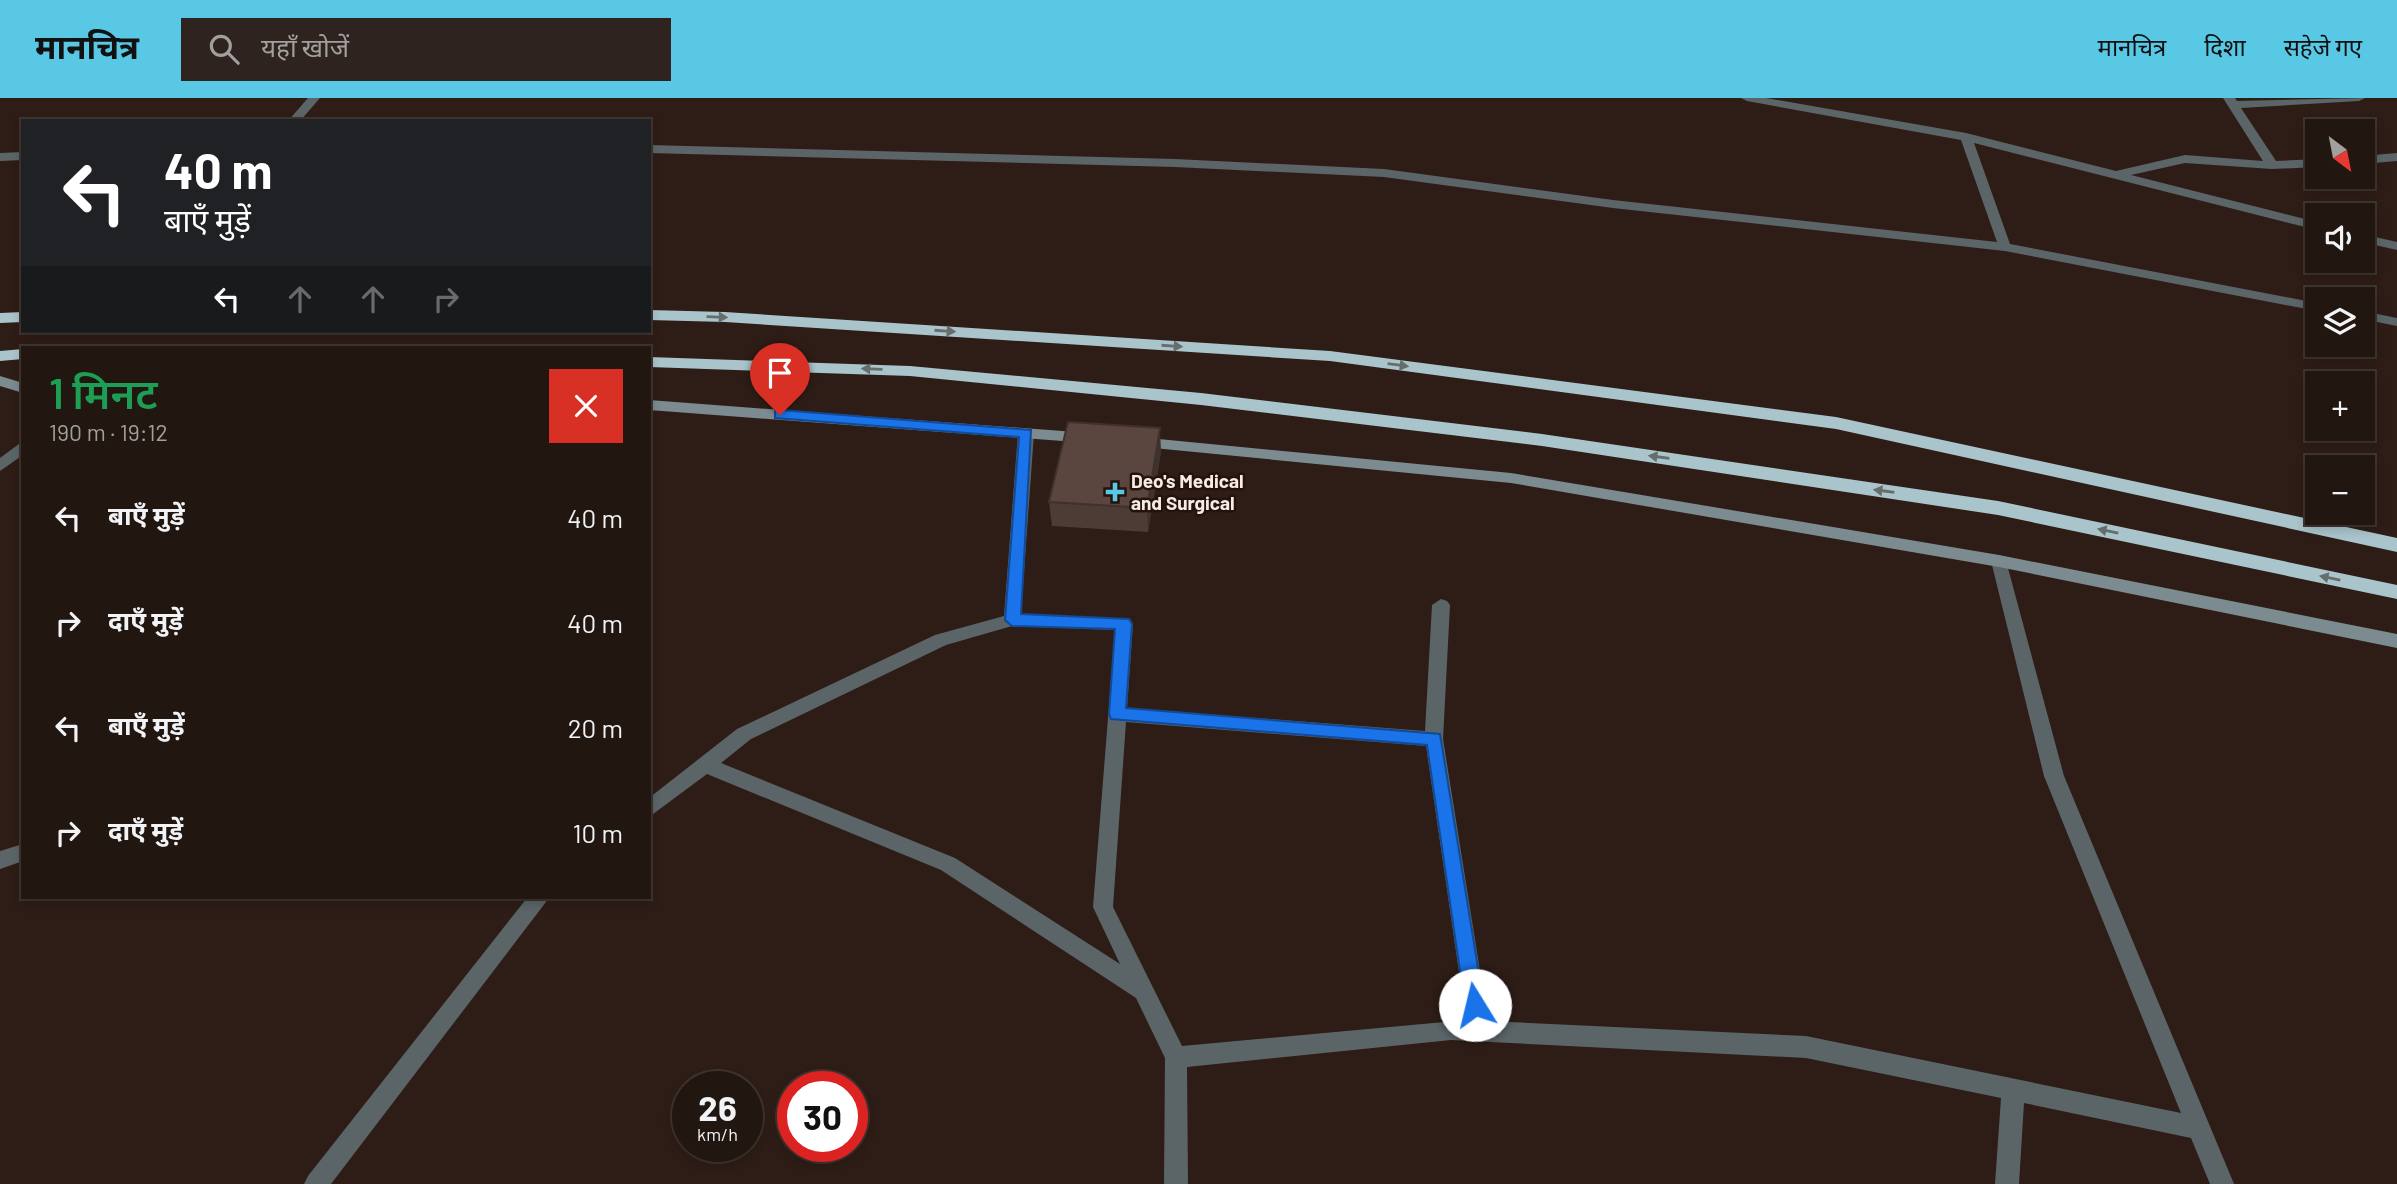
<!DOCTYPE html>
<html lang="hi">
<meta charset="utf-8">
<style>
body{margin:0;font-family:Barlow,"Noto Sans Devanagari",sans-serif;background:#2e231e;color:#f1f3f6;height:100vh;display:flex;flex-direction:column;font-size:26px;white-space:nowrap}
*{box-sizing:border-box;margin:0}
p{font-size:23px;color:#a29f9f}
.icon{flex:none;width:38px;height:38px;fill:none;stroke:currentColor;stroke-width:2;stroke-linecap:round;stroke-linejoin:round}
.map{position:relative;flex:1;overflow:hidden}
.side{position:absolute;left:21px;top:248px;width:630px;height:553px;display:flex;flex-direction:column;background:#221610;border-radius:0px;box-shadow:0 4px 10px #0003,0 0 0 2px #3f3530}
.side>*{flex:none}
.guide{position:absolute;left:21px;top:21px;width:630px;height:214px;border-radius:0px;box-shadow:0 4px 10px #0003,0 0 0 2px #3f3530;background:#202124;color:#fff;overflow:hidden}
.needle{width:46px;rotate:148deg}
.buttons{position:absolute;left:2305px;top:21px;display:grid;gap:14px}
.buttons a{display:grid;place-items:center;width:70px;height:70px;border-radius:0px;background:#221610;box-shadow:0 4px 10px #0003,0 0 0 2px #3f3530;font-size:35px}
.speed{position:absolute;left:672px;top:973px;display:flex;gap:14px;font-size:35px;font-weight:700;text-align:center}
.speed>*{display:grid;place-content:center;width:91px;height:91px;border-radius:50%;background:#221610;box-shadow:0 4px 10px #0003,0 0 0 2px #3f3530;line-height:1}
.speed small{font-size:18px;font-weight:400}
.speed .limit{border:10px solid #d22;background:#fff;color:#111}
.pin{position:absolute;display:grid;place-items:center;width:60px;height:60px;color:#fff;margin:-72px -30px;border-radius:50% 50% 50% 0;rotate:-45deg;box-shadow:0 0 7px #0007}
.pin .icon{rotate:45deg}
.me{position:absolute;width:77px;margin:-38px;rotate:351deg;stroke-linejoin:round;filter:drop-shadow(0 0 5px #0008)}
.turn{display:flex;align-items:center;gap:24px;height:147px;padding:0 28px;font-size:32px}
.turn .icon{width:91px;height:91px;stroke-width:2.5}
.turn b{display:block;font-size:49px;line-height:60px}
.lanes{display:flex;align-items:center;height:66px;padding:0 28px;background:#0003;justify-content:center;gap:35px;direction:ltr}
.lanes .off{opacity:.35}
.round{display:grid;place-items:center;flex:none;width:74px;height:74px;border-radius:0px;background:#2e231e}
.headline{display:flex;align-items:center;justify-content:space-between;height:119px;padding:0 28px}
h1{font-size:42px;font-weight:600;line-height:52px;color:#1e9e55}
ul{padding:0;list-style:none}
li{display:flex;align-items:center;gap:21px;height:105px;padding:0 28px}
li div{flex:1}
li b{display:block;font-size:26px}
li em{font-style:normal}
header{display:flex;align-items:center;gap:42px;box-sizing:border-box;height:98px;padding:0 35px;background:#59c8e5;color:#111}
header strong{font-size:33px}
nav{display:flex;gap:38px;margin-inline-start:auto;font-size:24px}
.search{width:490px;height:63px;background:#2e231e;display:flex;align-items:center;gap:18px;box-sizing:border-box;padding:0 24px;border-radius:0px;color:#a29f9f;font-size:26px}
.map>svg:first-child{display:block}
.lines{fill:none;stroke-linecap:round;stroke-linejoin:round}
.street{fill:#5b6568;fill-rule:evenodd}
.secondary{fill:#7b8b90;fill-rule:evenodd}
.highway{fill:#aac4cb;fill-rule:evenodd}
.wall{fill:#4d3c36}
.shaded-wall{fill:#3f312c}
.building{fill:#5a463f;stroke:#3f312c;stroke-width:2}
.oneway{fill:#676c6c}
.route{fill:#1a73e8;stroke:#114b97;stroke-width:2}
.poi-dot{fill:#59c8e5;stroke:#24130d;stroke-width:2.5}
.labels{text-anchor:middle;stroke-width:5;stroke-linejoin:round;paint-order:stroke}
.poi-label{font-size:19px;font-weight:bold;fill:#f7ebe6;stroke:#24130d;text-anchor:start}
</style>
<header>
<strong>मानचित्र</strong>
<div class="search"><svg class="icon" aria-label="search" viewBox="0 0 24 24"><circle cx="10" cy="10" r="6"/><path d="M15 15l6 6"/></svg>यहाँ खोजें</div>
<nav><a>मानचित्र</a><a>दिशा</a><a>सहेजे गए</a></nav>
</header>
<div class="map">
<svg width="2397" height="1086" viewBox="0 0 2397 1086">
<rect width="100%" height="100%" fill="#2e1d16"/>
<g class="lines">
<g class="street">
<polygon points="308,0 320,0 300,23 288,23"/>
<polygon points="1741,0 1766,0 1966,35 2116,73 2185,57 2263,63 2223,0 2235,0 2237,3 2365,0 2359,3 2241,10 2276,63 2317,61 2317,69 2272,71 2185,65 2131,77 2317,124 2317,132 1974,45 2010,146 2317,205 2317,213 2005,153 1613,110 1384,79 1175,69 649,55 649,47 1175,61 1384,71 1613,102 1997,144 1961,42 1747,3"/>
<polygon points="23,54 23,62 0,63 0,55"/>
<polygon points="2397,55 2397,63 2362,66 2362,58"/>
<polygon points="2362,136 2397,144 2397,152 2362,144"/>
<polygon points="2362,213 2397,220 2397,228 2362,221"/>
<path d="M1026,330l8,5 -13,181 109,5 3,5 -6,84 298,23 7,-126 9,-6 6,2 3,4 -7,134 45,282 318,15 375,77 -137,-337 -53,-215 8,-6 6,2 59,219 170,408h-24l-19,-46 -167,-35 -5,81h-24l6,-86 -195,-40 -355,-18 -264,27 1,117h-24l1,-126 -29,-60 -195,-128 -234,-96 -58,43v-19l88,-69 198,-94 69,-19 14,-183zM1012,528l103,4 -22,277 27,57 -165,-106 -234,-95 30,-24 195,-94zM1126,624l300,24 40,274 -284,26 -69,-139z"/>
<polygon points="23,343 23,357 0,373 0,360"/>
<polygon points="23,746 23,763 0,771 0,753"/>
<polygon points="527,800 549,800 331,1086 304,1086 308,1078"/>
</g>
<g class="secondary">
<polygon points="0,278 23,285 23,295 0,288"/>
<polygon points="649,302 1089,335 1097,340 1089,345 649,312"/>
<polygon points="1138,339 1511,375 1999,457 2397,536 2397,550 1999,469 1511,385 1133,348 1130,344"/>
</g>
<g class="highway">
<polygon points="649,212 725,214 1330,253 1836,319 2397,440 2397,454 1836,331 1330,263 725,224 649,222"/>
<polygon points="23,214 23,224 0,225 0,215"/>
<polygon points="23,251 23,261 0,263 0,253"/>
<polygon points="649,259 910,268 1201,295 1542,336 1998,403 2397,487 2397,501 1998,417 1542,348 1201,307 910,278 649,269"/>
</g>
</g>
<polygon class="wall" points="1161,354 1148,434 1052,428 1049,404"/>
<polygon class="shaded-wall" points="1160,330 1161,354 1148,434 1147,410"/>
<polygon class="building" points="1068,324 1160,330 1147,410 1049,404"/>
<defs><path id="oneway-solid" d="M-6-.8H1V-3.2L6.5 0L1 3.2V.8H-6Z" transform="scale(1.75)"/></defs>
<g class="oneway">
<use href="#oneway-solid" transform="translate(717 219) rotate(2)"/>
<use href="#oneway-solid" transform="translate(945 233) rotate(4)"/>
<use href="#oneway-solid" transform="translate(1172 248) rotate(4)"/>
<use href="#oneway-solid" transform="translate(1398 267) rotate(7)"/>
<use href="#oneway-solid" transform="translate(872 271) rotate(-178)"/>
<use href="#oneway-solid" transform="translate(1659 359) rotate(-172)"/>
<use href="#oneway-solid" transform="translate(1884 393) rotate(-172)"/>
<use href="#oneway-solid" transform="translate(2108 433) rotate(-168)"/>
<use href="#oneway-solid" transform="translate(2330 480) rotate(-168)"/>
</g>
<polygon class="route" points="780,312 1031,332 1021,516 1129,521 1132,526 1126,610 1440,636 1484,907 1482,914 1475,916 1468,914 1465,907 1427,647 1111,621 1109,616 1115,531 1012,528 1005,522 1019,339 775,320 775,313"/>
<path class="poi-dot" d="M1111.5 383.5h7v7h7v7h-7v7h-7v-7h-7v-7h7z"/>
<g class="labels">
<g class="poi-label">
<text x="1131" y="390">Deo's Medical<tspan x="1131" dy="22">and Surgical</tspan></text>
</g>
</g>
</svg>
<div class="buttons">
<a><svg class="needle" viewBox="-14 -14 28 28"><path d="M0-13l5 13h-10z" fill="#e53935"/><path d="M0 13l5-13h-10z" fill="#a29f9f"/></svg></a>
<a><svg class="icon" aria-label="sound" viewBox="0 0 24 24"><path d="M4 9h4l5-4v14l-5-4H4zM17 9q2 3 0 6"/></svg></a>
<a><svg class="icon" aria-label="layers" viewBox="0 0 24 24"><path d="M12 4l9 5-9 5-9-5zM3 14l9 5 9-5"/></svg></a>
<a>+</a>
<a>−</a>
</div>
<div class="speed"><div>26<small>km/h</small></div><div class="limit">30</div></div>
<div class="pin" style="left:780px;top:317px;background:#d93025"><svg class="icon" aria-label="arrive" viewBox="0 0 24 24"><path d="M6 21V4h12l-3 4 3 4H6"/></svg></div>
<svg class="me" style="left:1475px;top:907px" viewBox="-20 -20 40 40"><circle r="19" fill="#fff"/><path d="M0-13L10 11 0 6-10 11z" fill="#1a73e8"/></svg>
<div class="guide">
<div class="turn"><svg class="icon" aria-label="left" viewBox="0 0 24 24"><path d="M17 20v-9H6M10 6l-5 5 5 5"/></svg><div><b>40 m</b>बाएँ मुड़ें</div></div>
<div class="lanes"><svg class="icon" aria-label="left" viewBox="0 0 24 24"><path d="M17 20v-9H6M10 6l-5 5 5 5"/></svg><svg class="icon off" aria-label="ahead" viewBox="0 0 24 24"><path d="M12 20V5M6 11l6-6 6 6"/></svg><svg class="icon off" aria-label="ahead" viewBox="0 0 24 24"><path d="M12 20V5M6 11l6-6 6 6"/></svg><svg class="icon off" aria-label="right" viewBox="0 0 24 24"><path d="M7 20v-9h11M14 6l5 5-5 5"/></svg></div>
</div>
<section class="side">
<div class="headline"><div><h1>1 मिनट</h1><p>190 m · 19:12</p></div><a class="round" style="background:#d93025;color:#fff"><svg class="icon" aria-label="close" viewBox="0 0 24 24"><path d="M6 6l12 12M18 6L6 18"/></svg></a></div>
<ul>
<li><svg class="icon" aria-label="left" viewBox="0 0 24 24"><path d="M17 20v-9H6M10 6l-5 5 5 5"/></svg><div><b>बाएँ मुड़ें</b></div><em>40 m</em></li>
<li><svg class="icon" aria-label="right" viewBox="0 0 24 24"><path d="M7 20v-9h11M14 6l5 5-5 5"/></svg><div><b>दाएँ मुड़ें</b></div><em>40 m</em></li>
<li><svg class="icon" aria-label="left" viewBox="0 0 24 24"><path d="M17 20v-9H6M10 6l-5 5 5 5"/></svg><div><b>बाएँ मुड़ें</b></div><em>20 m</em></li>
<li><svg class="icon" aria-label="right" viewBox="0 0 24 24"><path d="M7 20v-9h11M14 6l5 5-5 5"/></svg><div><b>दाएँ मुड़ें</b></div><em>10 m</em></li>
</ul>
</section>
</div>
